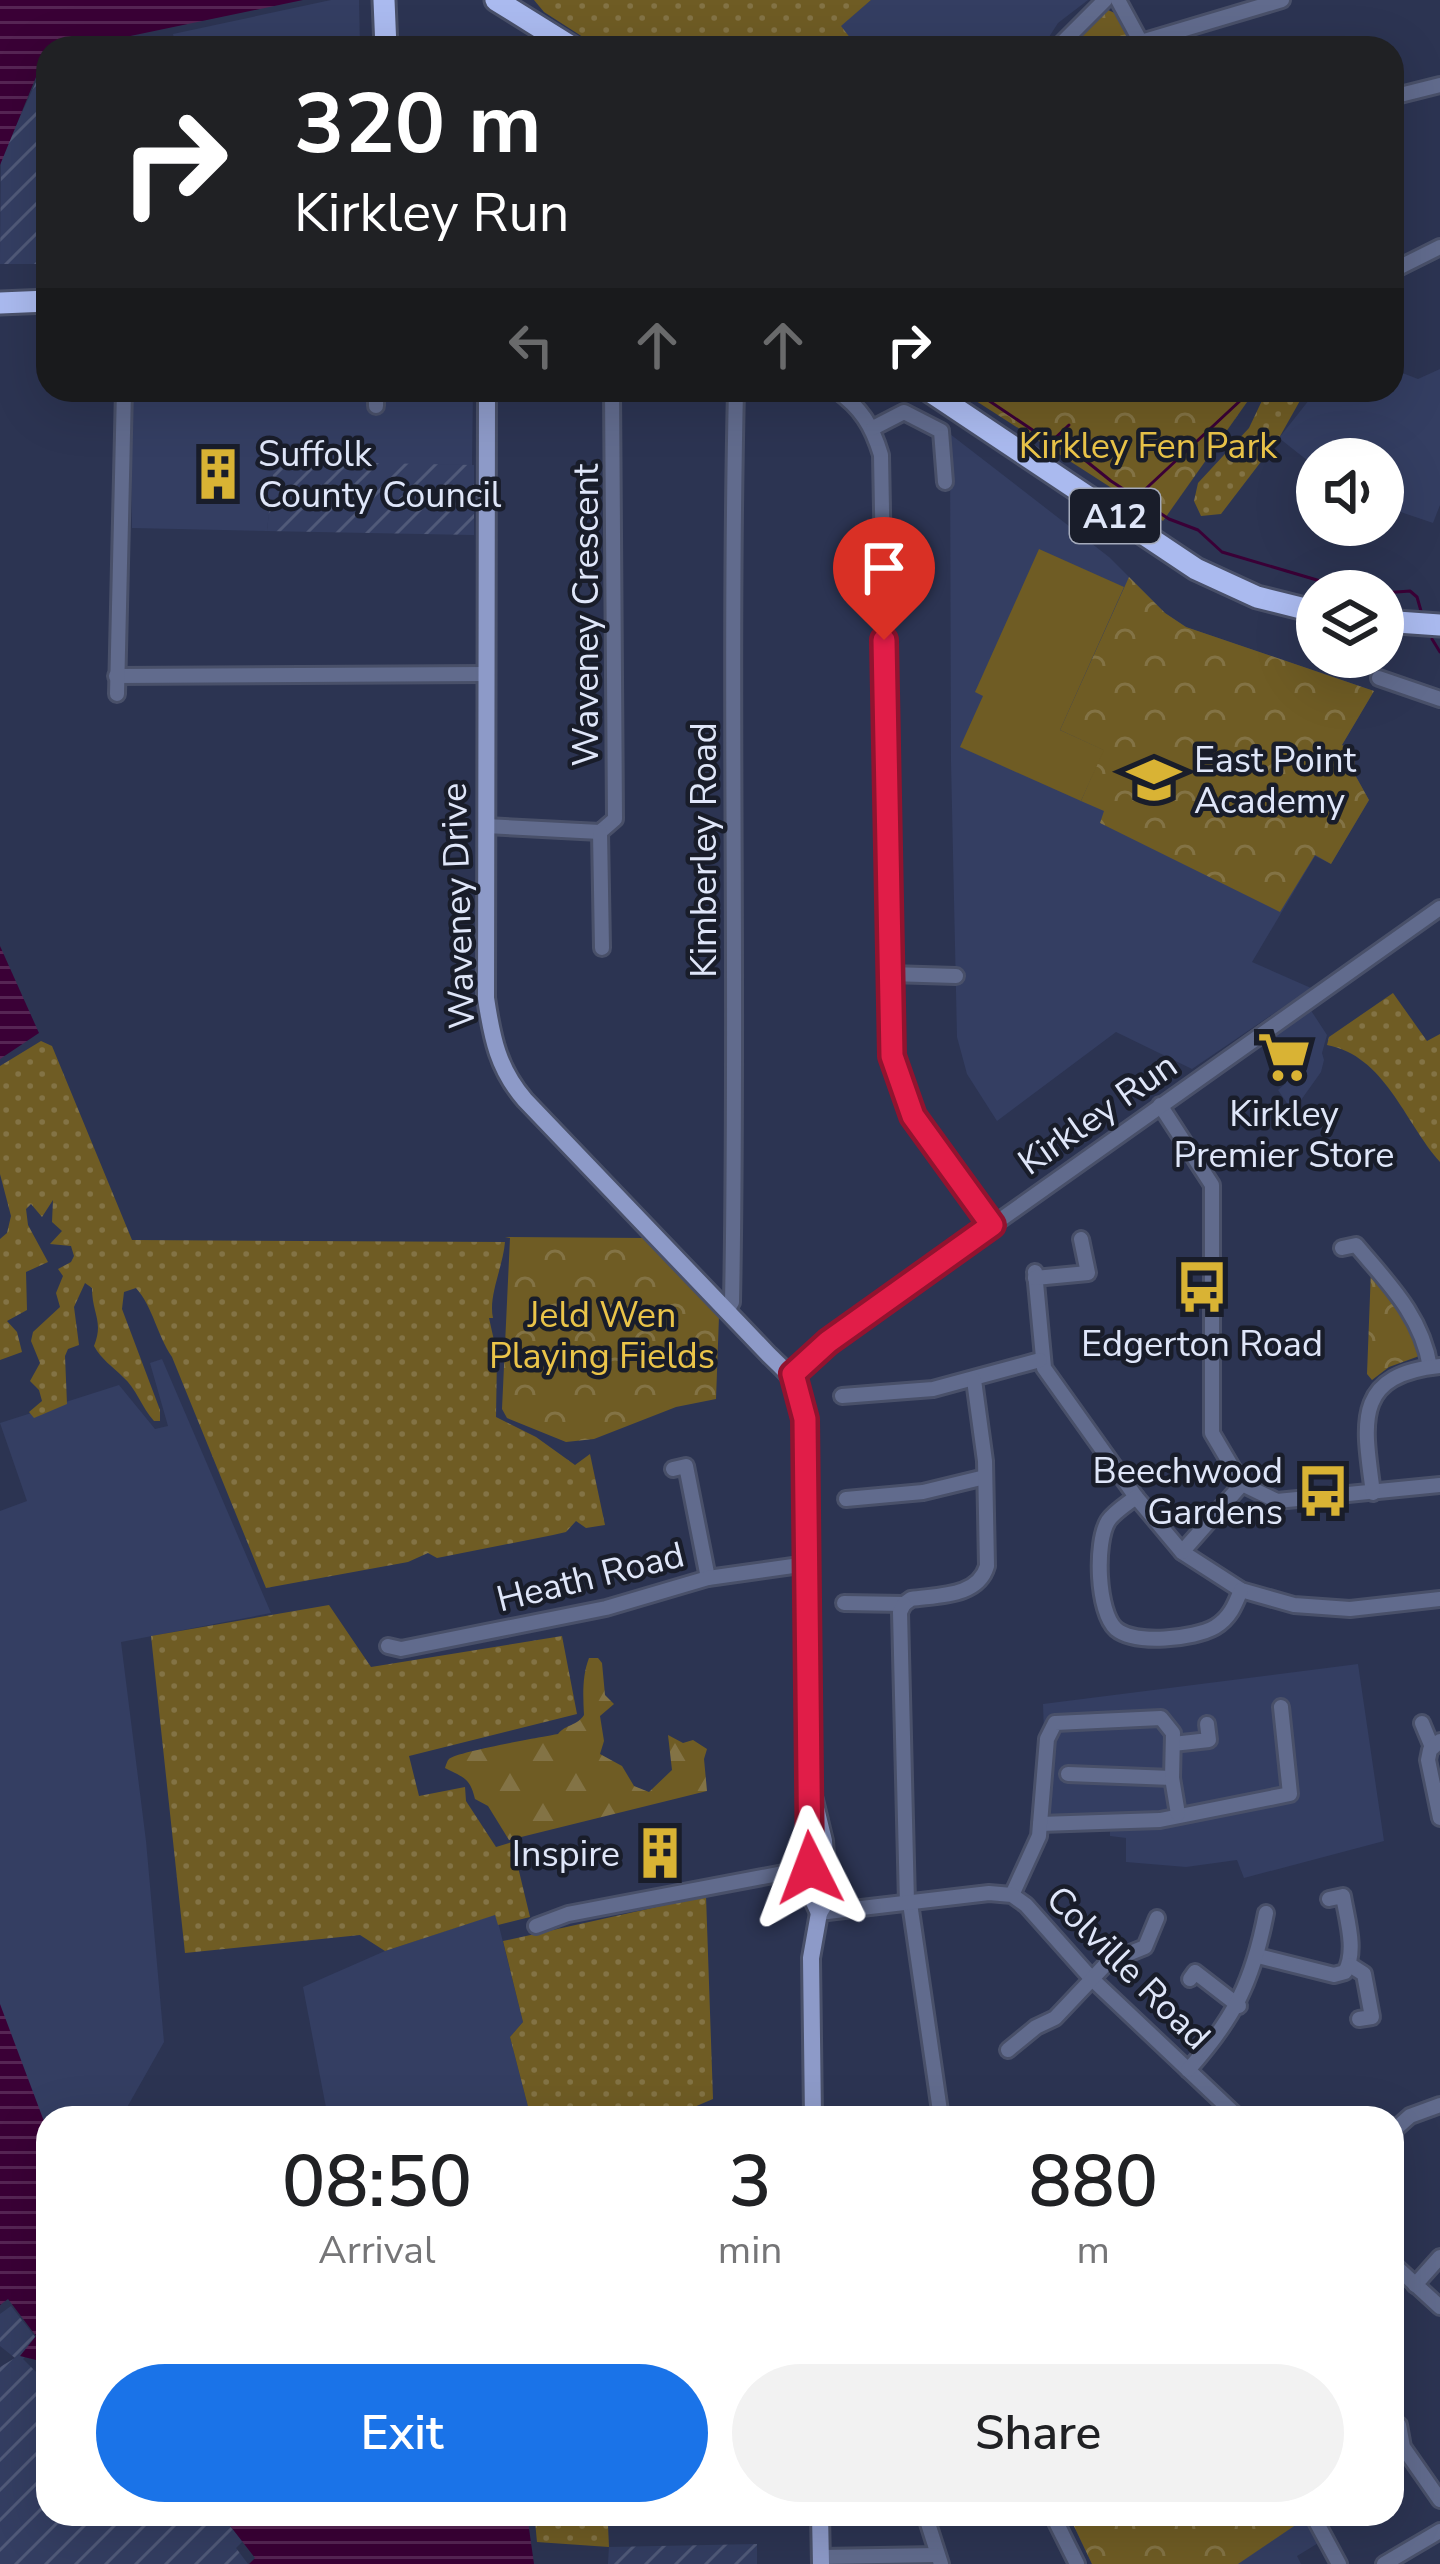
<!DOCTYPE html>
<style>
body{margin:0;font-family:"Nunito Sans",sans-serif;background:#f2f2f2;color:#202124;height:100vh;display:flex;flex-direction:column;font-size:45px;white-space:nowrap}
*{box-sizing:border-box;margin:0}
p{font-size:39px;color:#757577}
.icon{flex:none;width:66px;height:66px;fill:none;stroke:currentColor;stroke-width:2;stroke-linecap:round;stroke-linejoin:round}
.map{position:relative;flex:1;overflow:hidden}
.sheet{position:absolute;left:36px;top:2106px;width:1368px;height:420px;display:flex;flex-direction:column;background:#fff;border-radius:36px;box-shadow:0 12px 48px #0002}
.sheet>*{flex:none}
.guide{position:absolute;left:36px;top:36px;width:1368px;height:366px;border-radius:36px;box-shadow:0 12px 48px #0002;background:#202124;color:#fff;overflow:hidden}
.controls{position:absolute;left:1296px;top:438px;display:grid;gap:24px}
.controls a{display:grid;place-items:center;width:108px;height:108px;border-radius:50%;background:#fff;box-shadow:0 12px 48px #0002;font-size:60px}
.pin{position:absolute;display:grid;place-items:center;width:102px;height:102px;color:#fff;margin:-123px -51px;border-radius:50% 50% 50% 0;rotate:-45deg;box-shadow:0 0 12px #0007}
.pin .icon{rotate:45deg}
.me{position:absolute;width:132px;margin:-66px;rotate:357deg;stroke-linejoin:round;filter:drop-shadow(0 0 9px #0008)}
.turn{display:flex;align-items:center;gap:42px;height:252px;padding:0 60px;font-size:54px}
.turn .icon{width:156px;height:156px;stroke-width:2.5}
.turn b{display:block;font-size:84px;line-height:102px}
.lanes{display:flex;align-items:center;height:114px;padding:0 60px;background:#0003;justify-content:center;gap:60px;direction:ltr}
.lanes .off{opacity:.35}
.eta{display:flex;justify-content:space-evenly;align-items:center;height:204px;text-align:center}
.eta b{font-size:72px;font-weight:600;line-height:84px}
.primary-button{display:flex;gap:24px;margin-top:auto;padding:24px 60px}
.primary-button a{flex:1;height:138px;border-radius:72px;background:#1a73e8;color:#fff;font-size:48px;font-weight:600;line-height:138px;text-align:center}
.primary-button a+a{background:#f2f2f2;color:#202124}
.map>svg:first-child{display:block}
.built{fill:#343e62}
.industrial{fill:url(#industrial-furrows)}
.grass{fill:url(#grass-dots)}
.forest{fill:url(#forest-firs)}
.park{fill:url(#park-crowns)}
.garden{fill:#6f5c24}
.water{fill:url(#water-rules)}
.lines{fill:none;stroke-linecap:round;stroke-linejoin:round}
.stream{stroke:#3a0036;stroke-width:3}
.minor-casing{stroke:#495069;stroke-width:20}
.major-casing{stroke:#495069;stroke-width:22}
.highway-casing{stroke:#495069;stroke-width:27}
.minor{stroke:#616b8d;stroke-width:14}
.major{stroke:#8d9ac8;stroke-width:16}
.highway{stroke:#aabaef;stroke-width:21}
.route-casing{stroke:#92132f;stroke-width:30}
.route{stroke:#e11d48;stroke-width:21}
.labels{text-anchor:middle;stroke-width:9;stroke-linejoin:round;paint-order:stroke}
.shield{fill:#191d2a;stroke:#a4aabb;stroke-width:3}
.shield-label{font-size:33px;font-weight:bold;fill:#dfe6f9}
.park-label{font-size:36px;fill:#eac449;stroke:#191d2a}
.poi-label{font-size:36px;fill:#dfe6f9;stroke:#191d2a;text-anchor:start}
.street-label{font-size:36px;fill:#dfe6f9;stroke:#191d2a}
</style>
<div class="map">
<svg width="1440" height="2564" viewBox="0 0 1440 2564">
<defs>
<pattern id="industrial-furrows" width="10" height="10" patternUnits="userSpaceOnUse" patternTransform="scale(3)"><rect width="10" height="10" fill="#343e62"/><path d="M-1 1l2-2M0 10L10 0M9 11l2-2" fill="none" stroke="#515a79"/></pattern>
<pattern id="grass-dots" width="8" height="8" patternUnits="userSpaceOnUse" patternTransform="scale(3)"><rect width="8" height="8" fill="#6f5c24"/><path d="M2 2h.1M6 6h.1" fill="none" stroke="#837345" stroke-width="1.8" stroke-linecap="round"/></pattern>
<pattern id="forest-firs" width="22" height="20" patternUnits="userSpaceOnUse" patternTransform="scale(3)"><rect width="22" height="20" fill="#6f5c24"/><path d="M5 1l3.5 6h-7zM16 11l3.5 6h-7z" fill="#837345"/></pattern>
<pattern id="park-crowns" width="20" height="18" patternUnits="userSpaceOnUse" patternTransform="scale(3)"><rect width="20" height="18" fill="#6f5c24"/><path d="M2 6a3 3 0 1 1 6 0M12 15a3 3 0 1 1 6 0" fill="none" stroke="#837345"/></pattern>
<pattern id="water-rules" width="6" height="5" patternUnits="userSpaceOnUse" patternTransform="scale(3)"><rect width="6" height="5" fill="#3a0036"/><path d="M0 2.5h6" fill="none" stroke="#562554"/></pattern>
</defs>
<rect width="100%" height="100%" fill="#2c3452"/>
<g class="built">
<polygon points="331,0 359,0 360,48 176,48 173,34"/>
<polygon points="871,0 1088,0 1058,23 1042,48 858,48 840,26"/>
<polygon points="1392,369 1418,379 1440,369 1440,505 1433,523 1383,506 1383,459 1317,459 1317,468 1279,438 1317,390 1392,390"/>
<polygon points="130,390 473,390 472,465 275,464 267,531 132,528"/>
<polygon points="950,434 1109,557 1165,613 1186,627 1374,691 1342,745 1355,752 1354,773 1369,800 1331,864 1315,856 1252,962 1311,988 1192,1069 1116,1032 997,1121 967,1074 957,1037 951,762"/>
<polygon points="1310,1009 1327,1035 1322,1053 1324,1060 1321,1072 1301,1100 1289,1106 1278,1090 1286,1083 1282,1071 1262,1040"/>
<polygon points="162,1359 271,1613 121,1642 146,1841 164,2042 121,2118 48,2118 48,2145 0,2013 0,1511 27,1501 0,1423 119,1385 155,1429 168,1426 150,1363"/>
<polygon points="1358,1664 1384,1841 1244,1878 1237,1860 1186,1867 1126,1862 1126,1838 1110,1836 1110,1818 1047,1820 1043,1704"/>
<polygon points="496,1914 523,2022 510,2037 531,2118 328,2118 303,1987 385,1951"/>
<polygon points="1085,2514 1304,2514 1320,2542 1297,2556 1301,2564 1092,2564 1072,2522"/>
</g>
<g class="industrial">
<polygon points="48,56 48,264 0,264 1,158"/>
<polygon points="377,463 474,465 474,535 267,531 274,464"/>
<polygon points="11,2306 39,2342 23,2359 48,2384 48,2514 219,2514 243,2541 236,2548 248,2564 0,2564 0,2367 15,2358 0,2346 0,2314"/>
<polygon points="757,2544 757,2564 608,2564 609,2547"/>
</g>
<g class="grass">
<polygon points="534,0 871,0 841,26 858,48 600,48 544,12"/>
<polygon points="1267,390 1306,390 1279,438 1221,514 1201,516 1194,501 1198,483 1249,428"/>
<path d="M1393,993l34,48 13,-7v128c-36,-41 -55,-106 -113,-117l2,-8z"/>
<path d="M41,1041l11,5 80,194 373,2c-2,25 -17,54 -12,76h-4l8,36 -1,63 40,20 39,28 15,-11 15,71 -19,3 -10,-7 -10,11 -13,3 -116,23 -9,-5 -20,9 -142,26 -94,-231c-15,-22 -19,-50 -36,-69l-12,4 -2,17 38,101v11h-6c-12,-13 -18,-33 -31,-44 -11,-11 -21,-17 -29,-31 10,-25 -2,-32 -2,-58l-7,-5 -11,24 5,38 -11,4 -3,7 2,48 -33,14 -5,-6 13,-11 -3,-11 -9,-9 10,-18 -9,-22 2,-9 27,-25 -4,-14 7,-17 -5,-7 13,-7 3,-6 -3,-10 -21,-2 12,-13 -10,-9 1,-22 -11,17 -11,-13 -5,5 2,16 20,37 -22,10 1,38 -20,11 10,11 5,20 -22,8v-121l7,-6 4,-17 -11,-42v-108z"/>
<polygon points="329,1605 371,1667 562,1636 577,1714 409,1756 419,1796 465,1787 466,1801 496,1847 512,1842 530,1917 498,1925 495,1915 385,1951 360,1935 185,1953 151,1636"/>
<polygon points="706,1896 713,2099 668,2118 531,2118 510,2037 523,2022 503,1941"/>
<polygon points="535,2521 608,2525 609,2547 537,2542"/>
</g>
<path class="forest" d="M589,1658h9l4,5 3,32 9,9 -14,12 4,25 -4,13 22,12 12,20 15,6 23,-22 -4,-35 15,8 10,-3 14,9 -3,10 3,32 -198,49 -21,-34 -13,-7c-5,-22 -13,-22 -30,-31 1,-3 2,-7 4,-9 7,-7 93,-22 109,-25 8,-10 19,-8 26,-19 -1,-19 -2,-39 5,-57z"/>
<g class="park">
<polygon points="1108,10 1117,14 1137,48 1066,48"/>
<polygon points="959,390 1246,390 1252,395 1163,521"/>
<polygon points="1129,577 1165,613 1186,627 1374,691 1342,745 1355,752 1354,773 1369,800 1331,864 1315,855 1280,912 1100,823 1104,811 1081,801 1103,750 1060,730"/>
<polygon points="505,1237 643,1238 719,1316 716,1399 676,1407 594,1439 566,1442 507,1418 502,1409 510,1238"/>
<polygon points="1371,1270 1409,1316 1422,1355 1389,1367 1372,1380 1367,1374"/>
<polygon points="1085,2514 1304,2514 1306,2518 1238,2564 1092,2564 1072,2522"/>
</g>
<polygon class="garden" points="1039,549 1124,587 1060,730 1104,750 1081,801 960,747 983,696 975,692"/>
<g class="water">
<polygon points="0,0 303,0 73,48 48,48 48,56 43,60 0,165"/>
<polygon points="0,946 39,1033 0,1059"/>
<polygon points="0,2004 48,2132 48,2363 20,2356 36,2336 8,2299 0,2305"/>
<polygon points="221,2514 527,2514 534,2564 249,2564 255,2558"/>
</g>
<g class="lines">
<g class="stream">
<polyline points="973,390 1034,431 1070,448 1111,481 1169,519 1198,530 1222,552 1344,588 1351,583 1369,591"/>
<polyline points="1053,440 1069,425"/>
<polyline points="1137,497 1242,399 1230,390"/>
<polyline points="1383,593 1410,591 1417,597 1421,611"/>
<polyline points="1432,639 1440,652"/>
</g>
<g class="minor-casing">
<g id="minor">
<polyline points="1118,0 1144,48"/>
<polyline points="1141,42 1282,0"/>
<polyline points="1057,48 1105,0"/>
<polyline points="1392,97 1440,85"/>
<polyline points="1392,271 1440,247"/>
<path d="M836,390c25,18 36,35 45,65l11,601 21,60 79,109"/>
<polyline points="376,406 376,390"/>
<polyline points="873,428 904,412 941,431 945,482"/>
<polyline points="116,676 486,674"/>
<polyline points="1379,678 1440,699"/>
<polyline points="117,694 124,390"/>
<polyline points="486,826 600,832 615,819 612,390"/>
<polyline points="600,832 602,948"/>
<polyline points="890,974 956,976"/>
<polyline points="1160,1105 1212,1185 1212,1433 1242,1484 1277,1501 1440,1485"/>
<path d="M1342,1248l14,-3c32,38 66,71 74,122"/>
<polyline points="1035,1272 1044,1368 1136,1497 1182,1552 1241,1590 1294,1605 1350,1609 1440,1599"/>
<polyline points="1035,1278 1088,1273 1081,1239"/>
<path d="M728,1309l4,-7c6,-304 -3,-608 4,-912"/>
<polyline points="793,1374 828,1342 1440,908"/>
<polyline points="842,1396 933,1389 1040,1360"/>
<polyline points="673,1469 686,1466 708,1578"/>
<path d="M1373,1493c-9,-69 -21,-118 67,-127"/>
<path d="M1136,1497c-9,7 -22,15 -28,24 -13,21 -11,91 8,108 19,16 78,10 99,-2 15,-9 20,-22 26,-37"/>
<polyline points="846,1499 923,1492 985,1477"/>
<polyline points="1182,1552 1242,1484"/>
<path d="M844,1603l60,1 7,-5c28,-4 67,-2 76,-33l-2,-105 -11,-81"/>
<polyline points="904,1604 900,1612 907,1903"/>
<polyline points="388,1646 401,1649 606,1608 708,1578 807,1564"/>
<polyline points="1422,1723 1432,1747"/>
<polyline points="1440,1741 1430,1750 1428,1760 1440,1818"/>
<polyline points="1173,1744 1209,1740 1207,1724"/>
<polyline points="1068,1774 1172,1778"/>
<polyline points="1040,1824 1160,1820 1290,1794 1281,1707"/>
<polyline points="1012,1895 1039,1836 1047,1739 1055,1723 1161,1718 1173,1733 1172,1778 1178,1814"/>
<polyline points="910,1903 941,2118"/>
<polyline points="819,1913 989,1893 1012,1895 1026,1905 1091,1978 1239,2118"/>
<polyline points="536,1926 568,1914 810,1868"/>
<path d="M1258,1956l76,19 11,-3c12,-21 2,-52 -2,-76l-14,3"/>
<polyline points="1350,1965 1364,1974 1372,2017 1359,2019"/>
<polyline points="1190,1979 1195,1972 1239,2006"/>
<polyline points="1008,2050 1036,2027 1055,2018 1108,1962 1145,1947 1157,1918"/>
<path d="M1188,2070c46,-51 65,-89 78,-157"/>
<polyline points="714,2118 813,2116"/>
<polyline points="1392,2132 1410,2116 1440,2105"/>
<polyline points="1392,2263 1440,2307"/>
<polyline points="1415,2285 1440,2257"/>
<polyline points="1399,2425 1403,2447 1440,2500"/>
<polyline points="608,2514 608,2516"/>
<polyline points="925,2514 941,2564"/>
<polyline points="1052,2514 1077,2564"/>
<polyline points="1312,2514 1339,2564"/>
<polyline points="821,2557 937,2555"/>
<polyline points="1384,2564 1440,2531"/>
</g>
</g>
<g class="major-casing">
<g id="major">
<path d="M487,390l-1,608c6,40 12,71 39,102l244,255c27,26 29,25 36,64l2,414 6,67 6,13"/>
<polyline points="813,2118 811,1958 819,1913 828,1898 824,1841 814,1800"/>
<polyline points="820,2514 821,2564"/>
</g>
</g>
<g class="highway-casing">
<g id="highway">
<polyline points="384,0 386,48"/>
<polyline points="496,0 573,48"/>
<polyline points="0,303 48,301"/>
<polyline points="928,390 1196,569 1257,597 1317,612"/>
<polyline points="1383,621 1440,625"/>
</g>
</g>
<use href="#minor" class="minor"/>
<use href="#major" class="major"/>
<use href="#highway" class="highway"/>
</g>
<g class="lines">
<g class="route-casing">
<polyline id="route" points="810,1868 805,1419 793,1374 828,1342 992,1225 913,1116 892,1056 884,640"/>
</g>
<use href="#route" class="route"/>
</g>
<defs>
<g id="building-bare" transform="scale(4.14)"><path d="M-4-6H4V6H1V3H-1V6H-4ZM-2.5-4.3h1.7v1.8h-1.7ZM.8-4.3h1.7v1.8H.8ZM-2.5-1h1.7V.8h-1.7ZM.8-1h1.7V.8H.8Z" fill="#d9b334" stroke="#191d2a" stroke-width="2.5" paint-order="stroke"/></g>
<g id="school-bare" transform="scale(4.14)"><path d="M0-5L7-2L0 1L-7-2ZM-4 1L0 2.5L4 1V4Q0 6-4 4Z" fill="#d9b334" stroke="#191d2a" stroke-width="2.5" paint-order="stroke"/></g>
<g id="supermarket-bare" transform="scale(4.14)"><path d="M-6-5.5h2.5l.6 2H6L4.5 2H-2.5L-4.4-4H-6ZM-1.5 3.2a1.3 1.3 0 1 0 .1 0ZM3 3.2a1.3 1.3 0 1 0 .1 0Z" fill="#d9b334" stroke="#191d2a" stroke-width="2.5" paint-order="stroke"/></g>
<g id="bus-bare" transform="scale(4.14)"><path d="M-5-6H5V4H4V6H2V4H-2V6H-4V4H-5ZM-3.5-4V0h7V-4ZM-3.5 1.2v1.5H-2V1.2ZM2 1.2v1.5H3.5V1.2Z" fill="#d9b334" stroke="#191d2a" stroke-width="2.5" paint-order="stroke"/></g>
</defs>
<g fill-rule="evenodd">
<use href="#building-bare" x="218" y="474"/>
<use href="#school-bare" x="1154" y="780"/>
<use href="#supermarket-bare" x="1284" y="1057"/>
<use href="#bus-bare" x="1202" y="1287"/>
<use href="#bus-bare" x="1323" y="1491"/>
<use href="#building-bare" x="660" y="1853"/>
</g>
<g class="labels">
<rect class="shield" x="1070" y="489" width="90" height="54" rx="9"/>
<g class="shield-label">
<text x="1115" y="528">A12</text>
</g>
<g class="park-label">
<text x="1148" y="458">Kirkley Fen Park</text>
<text x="602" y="1327">Jeld Wen<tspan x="602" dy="41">Playing Fields</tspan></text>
</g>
<g class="poi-label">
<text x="258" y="466">Suffolk<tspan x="258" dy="41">County Council</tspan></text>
<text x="1194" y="772">East Point<tspan x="1194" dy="41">Academy</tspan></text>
<text x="1284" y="1126" text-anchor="middle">Kirkley<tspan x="1284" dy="41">Premier Store</tspan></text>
<text x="1202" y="1356" text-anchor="middle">Edgerton Road</text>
<text x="1283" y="1483" text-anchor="end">Beechwood<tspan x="1283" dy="41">Gardens</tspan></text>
<text x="620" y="1866" text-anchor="end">Inspire</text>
</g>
<g class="street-label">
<text transform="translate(585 615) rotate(-90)" y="13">Waveney Crescent</text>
<text transform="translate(703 850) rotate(-90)" y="13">Kimberley Road</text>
<text transform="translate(457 906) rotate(-92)" y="13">Waveney Drive</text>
<text transform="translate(1097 1113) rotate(-35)" y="13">Kirkley Run</text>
<text transform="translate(590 1576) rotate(-14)" y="13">Heath Road</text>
<text transform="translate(1129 1967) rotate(45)" y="13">Colville Road</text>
</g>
</g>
</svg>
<div class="controls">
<a><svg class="icon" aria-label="sound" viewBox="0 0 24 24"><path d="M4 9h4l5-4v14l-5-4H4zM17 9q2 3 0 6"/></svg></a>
<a><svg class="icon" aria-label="layers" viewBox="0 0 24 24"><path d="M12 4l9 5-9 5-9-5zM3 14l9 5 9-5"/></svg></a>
</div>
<div class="pin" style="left:884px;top:640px;background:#d93025"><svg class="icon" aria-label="arrive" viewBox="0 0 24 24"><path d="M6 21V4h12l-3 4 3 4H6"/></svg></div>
<svg class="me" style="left:810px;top:1868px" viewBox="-20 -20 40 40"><path d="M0-17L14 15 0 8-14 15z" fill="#e11d48" stroke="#fff" stroke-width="4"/></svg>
<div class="guide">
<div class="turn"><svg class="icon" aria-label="right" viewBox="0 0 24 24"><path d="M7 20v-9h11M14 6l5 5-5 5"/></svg><div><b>320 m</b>Kirkley Run</div></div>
<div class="lanes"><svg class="icon off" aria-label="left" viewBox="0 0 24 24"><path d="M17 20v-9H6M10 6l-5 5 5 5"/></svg><svg class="icon off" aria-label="ahead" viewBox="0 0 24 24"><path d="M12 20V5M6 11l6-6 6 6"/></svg><svg class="icon off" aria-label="ahead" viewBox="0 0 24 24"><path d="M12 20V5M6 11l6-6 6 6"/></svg><svg class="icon" aria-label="right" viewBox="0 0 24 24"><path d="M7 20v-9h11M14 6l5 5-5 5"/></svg></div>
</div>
<section class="sheet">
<div class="eta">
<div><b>08:50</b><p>Arrival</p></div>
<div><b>3</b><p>min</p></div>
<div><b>880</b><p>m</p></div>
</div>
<div class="primary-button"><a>Exit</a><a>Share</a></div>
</section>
</div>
